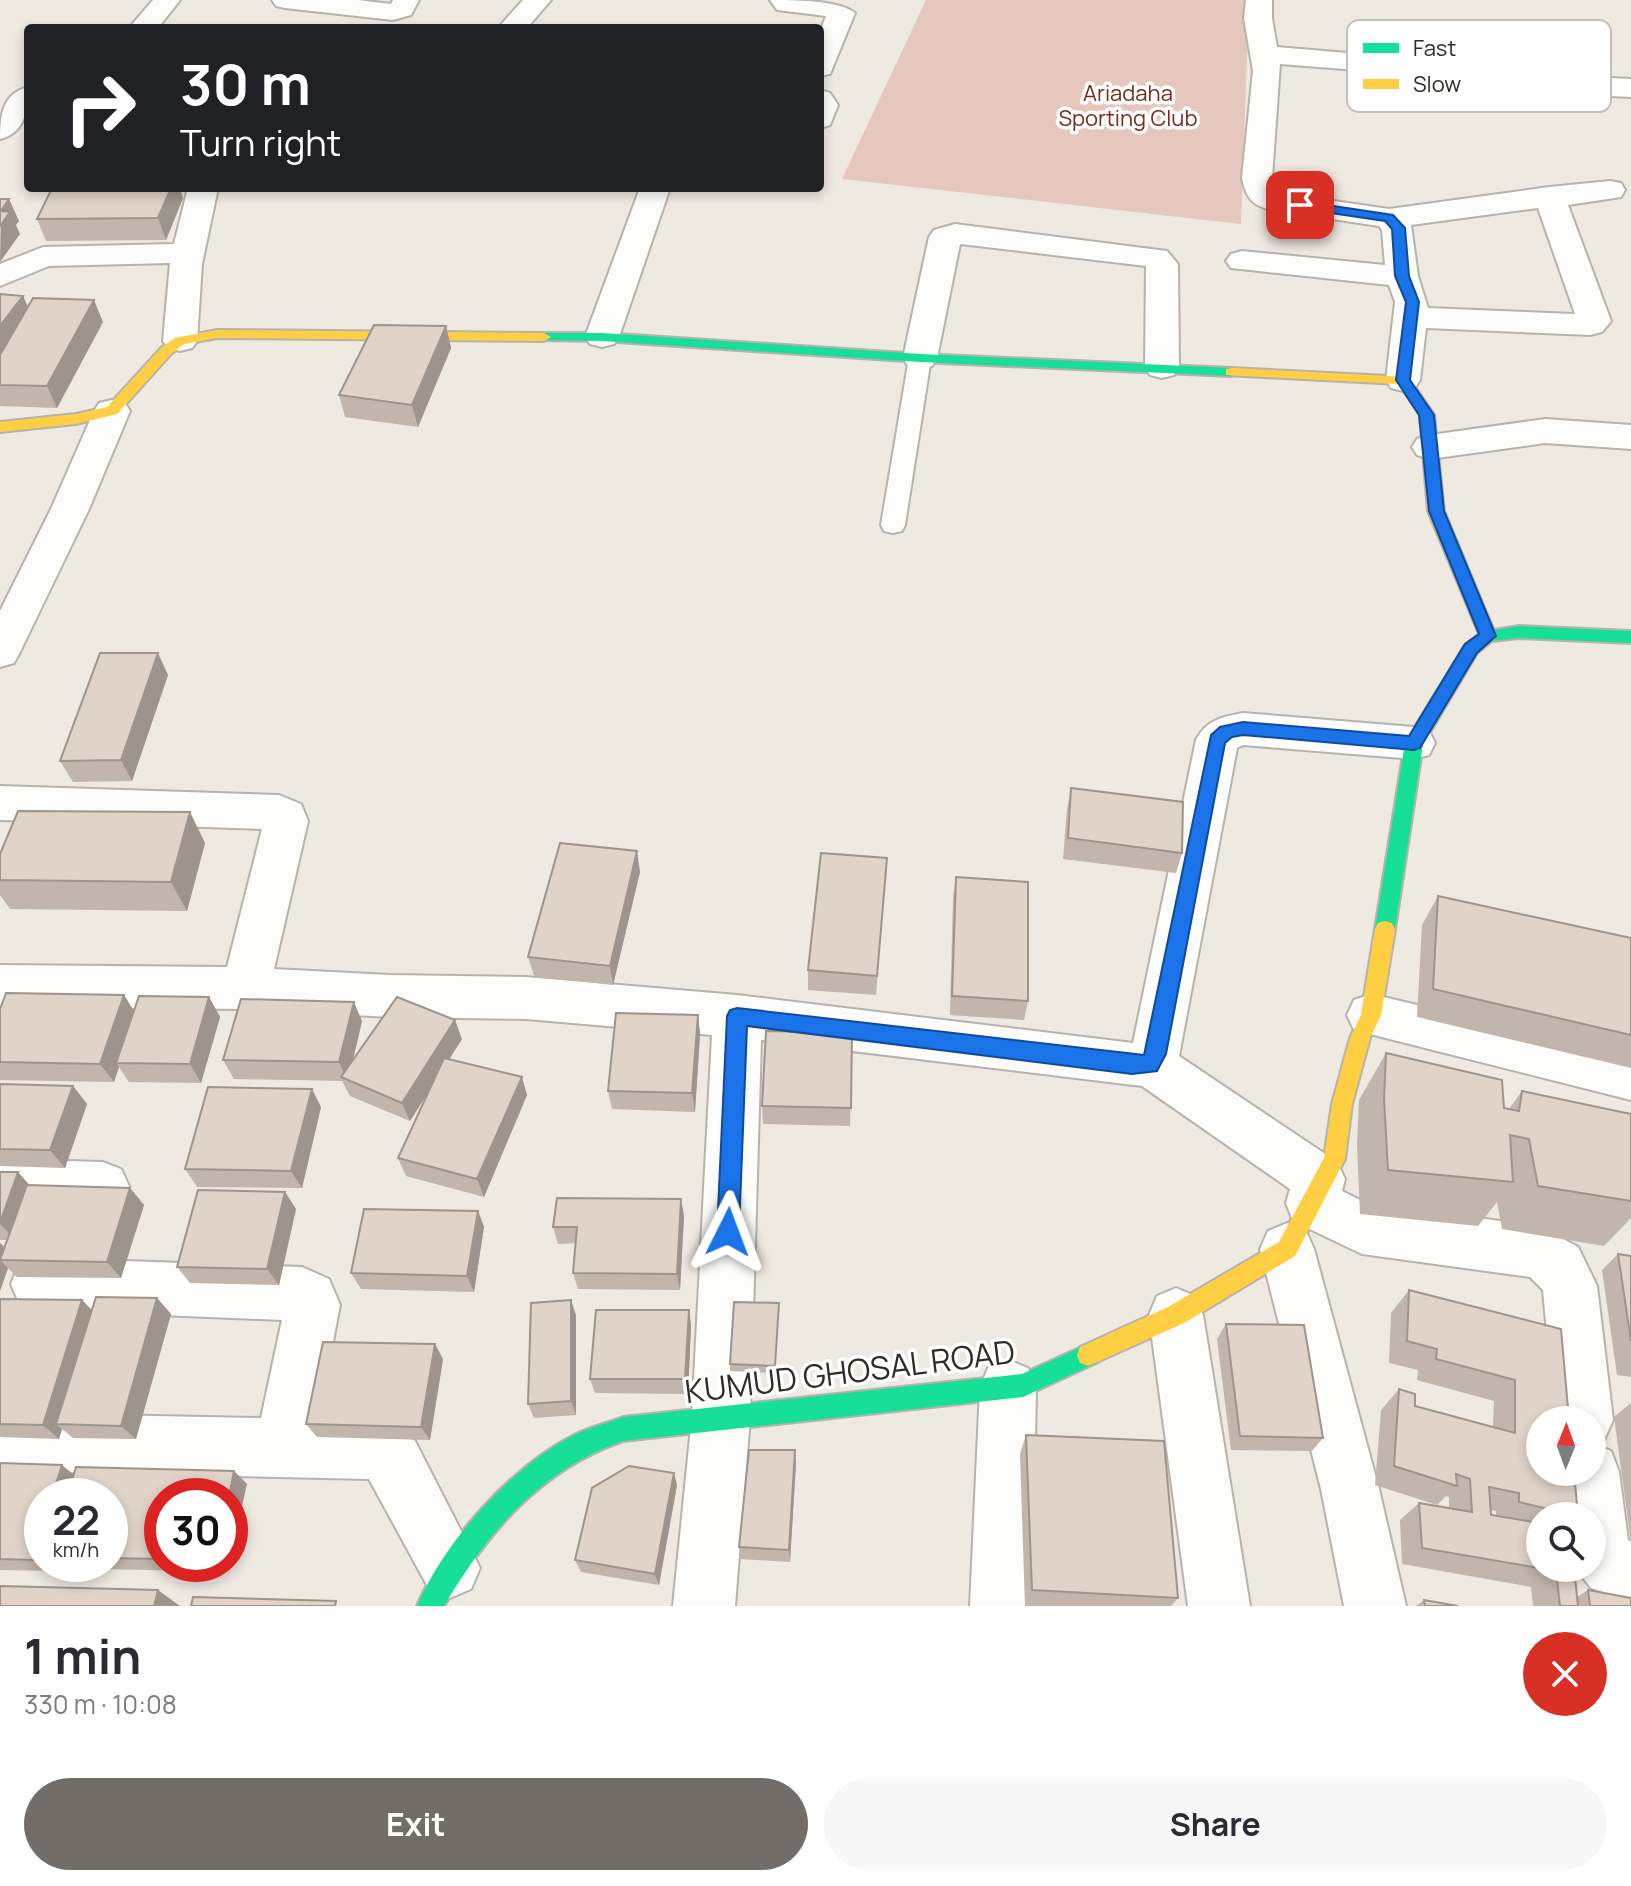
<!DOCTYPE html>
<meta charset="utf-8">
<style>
body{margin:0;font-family:Manrope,sans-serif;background:#f7f7f7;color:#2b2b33;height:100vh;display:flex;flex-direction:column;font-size:30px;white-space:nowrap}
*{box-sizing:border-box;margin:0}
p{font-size:26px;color:#7c7c81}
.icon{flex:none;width:44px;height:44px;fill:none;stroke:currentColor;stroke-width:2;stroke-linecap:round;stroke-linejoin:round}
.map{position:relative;height:1606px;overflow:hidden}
.side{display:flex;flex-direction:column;background:#fff;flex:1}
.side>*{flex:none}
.hud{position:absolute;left:24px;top:24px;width:800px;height:168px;border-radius:8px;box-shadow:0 4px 12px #0003;background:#202124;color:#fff;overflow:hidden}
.needle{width:52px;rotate:1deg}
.controls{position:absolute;left:1526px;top:1406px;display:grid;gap:16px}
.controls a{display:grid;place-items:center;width:80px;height:80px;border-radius:50%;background:#fff;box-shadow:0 4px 12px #0003;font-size:40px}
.speed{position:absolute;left:24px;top:1478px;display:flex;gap:16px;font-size:40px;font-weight:700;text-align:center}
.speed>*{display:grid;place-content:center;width:104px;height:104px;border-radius:50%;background:#fff;box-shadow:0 4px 12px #0003;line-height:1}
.speed small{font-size:20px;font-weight:400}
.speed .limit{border:12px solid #d22;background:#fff;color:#111}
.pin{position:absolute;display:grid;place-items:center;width:68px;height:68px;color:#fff;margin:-34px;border-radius:16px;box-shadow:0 4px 12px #0006}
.me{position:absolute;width:88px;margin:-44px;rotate:3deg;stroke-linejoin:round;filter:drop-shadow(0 0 6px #0008)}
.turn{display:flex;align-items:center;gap:28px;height:168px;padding:0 24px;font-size:36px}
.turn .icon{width:104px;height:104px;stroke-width:2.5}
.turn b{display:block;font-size:56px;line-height:68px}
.round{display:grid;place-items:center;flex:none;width:84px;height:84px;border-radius:42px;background:#f7f7f7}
.headline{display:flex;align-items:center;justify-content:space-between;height:136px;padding:0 24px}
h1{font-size:48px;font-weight:700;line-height:60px}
.cta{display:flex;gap:16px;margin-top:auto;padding:16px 24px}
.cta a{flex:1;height:92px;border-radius:48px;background:#726e67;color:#fff;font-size:32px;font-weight:700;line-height:92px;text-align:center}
.cta a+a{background:#f7f7f7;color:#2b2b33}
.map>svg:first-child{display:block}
.green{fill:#e5c7bd}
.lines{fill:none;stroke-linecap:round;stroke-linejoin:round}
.lane-casing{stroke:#b7b3ac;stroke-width:4}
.street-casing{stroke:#b7b3ac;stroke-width:4}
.fast-casing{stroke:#b7b3ac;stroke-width:4}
.slow-casing{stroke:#b7b3ac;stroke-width:4}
.lane{fill:#fcfcfa;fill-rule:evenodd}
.street{fill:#fcfcfa;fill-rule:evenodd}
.fast{fill:#16e098;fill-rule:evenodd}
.slow{fill:#ffcf43;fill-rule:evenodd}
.wall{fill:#c1b5ac;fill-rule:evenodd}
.shaded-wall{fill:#9d948c}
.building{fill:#e0d3c8;stroke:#9d948c;stroke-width:2}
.route{fill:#1a73e8;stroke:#114b97;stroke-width:2}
.labels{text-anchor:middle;stroke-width:7;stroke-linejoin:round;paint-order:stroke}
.far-park-label{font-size:22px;fill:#762b1d;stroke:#fff}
.near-street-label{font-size:32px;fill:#302c26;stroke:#fff}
.key{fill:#fff;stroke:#c1c0be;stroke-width:2}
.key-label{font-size:22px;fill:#302c26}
</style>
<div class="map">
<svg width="1631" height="1606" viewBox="0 0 1631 1606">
<rect width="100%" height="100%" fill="#eee9e1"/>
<polygon class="green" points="926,0 1249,0 1241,224 842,179"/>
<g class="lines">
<g class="lane-casing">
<polygon id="lane" points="920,351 931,358 905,525 902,531 893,533 884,531 881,525 909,358"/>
</g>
<g class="street-casing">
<g id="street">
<polygon points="153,0 180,0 158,28 129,28"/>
<polygon points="272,0 358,0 391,4 393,0 419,0 411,15 393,20 285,8 276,6"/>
<polygon points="523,0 551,0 527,28 498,28"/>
<path d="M770,0c24,0 69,0 85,13l-25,61 -10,2v-44l6,-16 -49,-6z"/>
<path d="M1246,0h26v18l5,29 106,9 67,14 181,9v18l-181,-9 -67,-16 -103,-8 -8,114 3,12 4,3 110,16 160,-22 61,-6 11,2 4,7 -4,7 -53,8 43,116 -9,11 -12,3 -164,-7 -6,52 -5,8 -12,3 -12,-3 -5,-8 9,-78 -6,-17 -158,-17 -5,-7 5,-7 11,-3 143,14 -3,-35 -3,-4 -108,-16c-20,-5 -25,-13 -29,-32l11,-107 -9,-53zM1538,208l37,106 -147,-6 -10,-32 -7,-51z"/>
<path d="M28,87c0,23 -3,46 -28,52 0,-23 2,-45 28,-52z"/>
<polygon points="820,90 830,93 838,105 830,125 820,128"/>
<polygon points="188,188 218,188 202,264 197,341 192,348 180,351 168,348 163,341 170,263 49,266 0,286 0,264 43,247 174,244"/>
<polygon points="640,188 670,188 619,337 614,344 602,347 590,344 585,337"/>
<polygon points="955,224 1167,251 1178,264 1179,367 1174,375 1162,378 1150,375 1145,367 1146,266 960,244 937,358 932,366 920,369 908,366 903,358 929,237 934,230"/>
<polygon points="112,400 125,403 130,411 89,509 20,652 14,663 0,667 0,611 51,509 94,411 99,403"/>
<polygon points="1545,419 1631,425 1631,449 1545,443 1430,459 1417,455 1412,447 1417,439 1430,435"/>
<path d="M1243,713l171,14 15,4 6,12 -6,12 -15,4 -171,-14 -6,3 -58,308 158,106 8,17 -3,12 26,13 171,22 39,21 19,39 16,134 -9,20 -10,4 17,7 8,21 9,68 3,1v60l-40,-13 -16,-20h17v-52h-26l-5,-44h31v-52h-37l-12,-130 -13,-13 -168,-23 -69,-33 -7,-18 4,-14 -148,-103 -381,-46 -11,377 -15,189h-62l19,-189 20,-382 -186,-16 -136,-2 -144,-8 -246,-2v-42l227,2 35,-138 -262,-9v-34l279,9 22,9 7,17 -34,148 116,6 136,2 211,18 396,48 63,-303c10,-20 26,-23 47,-27z"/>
<polygon points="1371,994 1631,1056 1631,1100 1354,1030 1347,1015 1354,1000"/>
<polygon points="0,1159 103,1162 121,1169 129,1186 121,1203 103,1210 0,1207"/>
<polygon points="1287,1223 1306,1231 1314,1249 1379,1489 1406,1606 1344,1606 1321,1489 1260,1249 1268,1231"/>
<path d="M38,1258l264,9 27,12 11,26 -22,114c36,1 68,-1 97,22l65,127 -9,21 -21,9 -21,-9 -60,-110 -369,-8v-58l261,5 21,-98 -244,-10 -19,-7 -8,-19 8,-19z"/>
<polygon points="1176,1288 1195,1296 1203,1315 1250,1606 1188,1606 1149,1315 1157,1296"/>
<polygon points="1008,1360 1028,1368 1036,1388 1032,1606 970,1606 980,1388 988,1368"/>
</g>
</g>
<g class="fast-casing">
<g id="fast">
<polygon points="544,333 602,333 920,354 1231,368 1238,372 1231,376 920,362 602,341 539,340 537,337"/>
<polygon points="1519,626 1631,631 1631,643 1519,638 1492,641 1477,653 1423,744 1395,929 1392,935 1385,937 1378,935 1375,929 1405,743 1465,645 1482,632"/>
<path d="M1088,1344l8,3 3,8 -3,8 -73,34 -400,44c-82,28 -136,92 -179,165h-27c28,-66 95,-140 159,-172 15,-7 31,-11 47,-17l399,-43z"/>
</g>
</g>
<g class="slow-casing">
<g id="slow">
<polygon points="217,330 544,333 551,337 544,341 217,338 184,344 171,354 117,414 76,424 0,432 0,422 76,414 107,407 161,348 175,338"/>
<polygon points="1231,368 1408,377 1434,415 1444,511 1496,636 1494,640 1488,642 1480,636 1428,511 1420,415 1399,384 1226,375 1226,369"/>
<polygon points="1385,921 1392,923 1395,929 1381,1015 1370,1038 1352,1104 1345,1159 1295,1256 1184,1323 1088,1366 1080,1363 1077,1355 1080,1347 1168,1307 1279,1242 1324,1158 1332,1104 1350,1038 1361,1015 1375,929 1378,923"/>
</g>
</g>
<use href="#lane" class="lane"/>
<use href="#street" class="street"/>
<use href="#fast" class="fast"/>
<use href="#slow" class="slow"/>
</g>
<g class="wall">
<polygon points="419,188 445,188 444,190"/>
<polygon points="183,198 166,240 46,241 37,219"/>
<polygon points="0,294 23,296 28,308 103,322 57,408 0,406"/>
<polygon points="446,326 451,348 418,427 345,417 339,395"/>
<polygon points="168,675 132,781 73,782 60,761"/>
<polygon points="1071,788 1182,853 1176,873 1063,859 1067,809"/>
<polygon points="205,843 187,911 10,909 0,895 0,854"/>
<polygon points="887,858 876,995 808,990 808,970"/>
<polygon points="640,872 613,985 534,976 528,957"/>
<polygon points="956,877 1028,1001 1024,1020 950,1015 953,897"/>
<polygon points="1438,896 1631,938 1631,1068 1417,1017 1422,925"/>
<polygon points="124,995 134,1011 209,997 220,1017 201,1083 129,1082 119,1067 114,1082 0,1080 0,1009"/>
<polygon points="698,1015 700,1034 695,1112 612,1109 608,1091"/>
<polygon points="362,1021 353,1060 462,1039 449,1059 527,1095 484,1197 406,1176 398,1158 430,1089 410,1121 350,1096 342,1081 234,1079 223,1060"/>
<polygon points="852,1033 850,1126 763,1124 762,1106"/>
<polygon points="1386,1053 1504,1108 1509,1109 1522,1091 1631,1117 1631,1218 1604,1246 1502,1229 1497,1202 1478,1226 1360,1214 1357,1145 1359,1100"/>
<polygon points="0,1084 73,1086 87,1104 65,1168 0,1166"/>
<polygon points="321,1107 302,1188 197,1187 185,1169"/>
<polygon points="0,1172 30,1185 130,1188 144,1205 121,1278 17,1277 8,1268 0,1291 0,1243 5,1248 8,1240 0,1240"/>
<polygon points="285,1192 296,1209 279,1285 190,1283 177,1267"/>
<polygon points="478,1211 484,1227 474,1292 361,1289 351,1273"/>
<polygon points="684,1216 680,1290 578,1289 573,1273 576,1243 558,1244 553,1227"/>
<polygon points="1618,1254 1631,1256 1631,1377 1617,1375 1602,1270"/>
<path d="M1409,1290l152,39 17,187h-38v52h34l3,29 11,-7 43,16h-98l-2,-19 -129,-23 -2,-44 19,-17 30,5v-11l-3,-1 -9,9 -62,-20 6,-75 18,-21 16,17 78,21 1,-26 -77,-21 1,-10 -29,-7 2,-50zM1491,1510l5,1v5l-5,-1z"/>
<polygon points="157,1298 171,1314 136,1439 73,1438 62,1429 59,1439 0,1437 0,1299 82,1300 92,1310"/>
<polygon points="779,1303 775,1373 730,1371 730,1364"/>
<polygon points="689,1310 691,1326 688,1394 595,1393 590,1379"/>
<polygon points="576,1315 576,1415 534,1418 528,1404"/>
<polygon points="1226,1324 1323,1438 1312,1451 1231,1450 1217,1339"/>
<polygon points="443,1359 430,1440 317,1437 306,1424"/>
<polygon points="1631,1403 1631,1542 1614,1417"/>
<polygon points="1026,1435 1178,1598 1171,1606 1025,1606 1020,1454"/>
<polygon points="0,1463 74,1474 234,1471 247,1484 162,1496 162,1564 229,1564 227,1572 66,1568 61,1564 110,1564 110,1496 42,1496 50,1571 0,1570"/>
<polygon points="796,1463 790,1562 741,1559 739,1547"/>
<polygon points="677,1485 659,1585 581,1572 575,1560"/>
<polygon points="1424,1600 1458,1606 1416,1606"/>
</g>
<g class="shaded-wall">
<polygon points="171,188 180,188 183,198 166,240 158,218"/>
<polygon points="9,199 19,221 16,225 20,234 0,262 1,211"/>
<polygon points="23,296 33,318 0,362 0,326"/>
<polygon points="94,300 103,322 57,408 47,386"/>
<polygon points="446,326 451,348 418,427 412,405"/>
<polygon points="158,653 168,675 132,781 121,760"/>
<polygon points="190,812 205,843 187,911 171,882"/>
<polygon points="637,851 640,872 613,985 610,966"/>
<polygon points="124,995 136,1015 116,1063 119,1067 114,1082 100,1064"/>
<polygon points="209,997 220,1017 201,1083 190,1064"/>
<polygon points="354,1002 362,1021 348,1081 339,1062"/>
<polygon points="698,1015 700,1034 695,1112 692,1093"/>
<polygon points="455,1020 462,1039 410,1121 402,1103"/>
<polygon points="522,1077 527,1095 484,1197 477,1179"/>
<polygon points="73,1086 87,1104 65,1168 50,1150"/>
<polygon points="312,1089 321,1107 302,1188 291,1171"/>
<polygon points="18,1172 33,1189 16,1240 0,1224"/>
<polygon points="130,1188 144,1205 121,1278 107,1262"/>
<polygon points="285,1192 296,1209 279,1285 267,1269"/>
<polygon points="681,1199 684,1216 680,1290 677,1274"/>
<polygon points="478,1211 484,1227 474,1292 467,1276"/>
<polygon points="0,1243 13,1255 0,1260 8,1268 0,1291"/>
<polygon points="157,1298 171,1314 136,1439 121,1426"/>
<polygon points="82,1300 97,1316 56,1424 62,1429 59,1439 43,1425"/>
<polygon points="571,1300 576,1315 576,1415 571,1401"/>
<polygon points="689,1310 691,1326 688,1394 685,1379"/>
<polygon points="435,1344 443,1359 430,1440 421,1427"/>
<polygon points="795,1450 796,1463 790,1562 789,1550"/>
<polygon points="62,1465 78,1478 73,1496 52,1496"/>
<polygon points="234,1471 247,1484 230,1560 230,1496 229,1496"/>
<polygon points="674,1473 677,1485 659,1585 655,1574"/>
<polygon points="42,1529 42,1564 52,1564 50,1571 33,1560"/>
<polygon points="218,1564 229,1564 227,1572"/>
<polygon points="158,1590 180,1606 154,1606"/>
</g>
<g class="building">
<polygon points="52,188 171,188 158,218 37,219"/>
<polygon points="0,199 9,199 1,211 10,212 0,226"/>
<polygon points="0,294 23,296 0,326"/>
<polygon points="33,298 94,300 47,386 0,385 0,355"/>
<polygon points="374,325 446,326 412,405 339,395"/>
<polygon points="100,653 158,653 121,760 60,761"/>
<polygon points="1071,788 1183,802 1182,853 1068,838"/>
<polygon points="18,811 190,812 171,882 0,880 0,854"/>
<polygon points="560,843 637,851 610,966 528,957"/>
<polygon points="821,853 887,858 877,976 808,970"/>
<polygon points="956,877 1028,882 1028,1001 952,996"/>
<polygon points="1438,896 1631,938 1631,1035 1433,989"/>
<polygon points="6,993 124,995 100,1064 0,1062 0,1009"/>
<polygon points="139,996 209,997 190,1064 116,1063"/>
<polygon points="397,997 455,1020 402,1103 341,1077"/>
<polygon points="241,999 354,1002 339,1062 223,1060"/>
<polygon points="616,1013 698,1015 692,1093 608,1091"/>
<polygon points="766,1031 852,1033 851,1108 762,1106"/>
<polygon points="1386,1053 1502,1080 1504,1108 1519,1111 1522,1091 1631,1114 1631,1201 1538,1186 1529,1139 1510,1135 1513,1182 1388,1170 1384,1099"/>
<polygon points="444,1058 522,1077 477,1179 398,1158"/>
<polygon points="0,1084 73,1086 50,1150 0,1149"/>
<polygon points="208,1087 312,1089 291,1171 185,1169"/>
<polygon points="0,1172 18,1172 0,1223"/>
<polygon points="27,1185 130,1188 107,1262 0,1260"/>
<polygon points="198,1190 285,1192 267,1269 177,1267"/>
<polygon points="557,1198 681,1199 677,1274 573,1273 577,1227 553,1227"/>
<polygon points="364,1209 478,1211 467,1276 351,1273"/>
<polygon points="1618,1254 1631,1256 1631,1341"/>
<polygon points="1409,1290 1561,1329 1569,1420 1540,1420 1540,1472 1574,1472 1578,1516 1519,1502 1519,1493 1489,1487 1491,1515 1540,1523 1540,1568 1574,1568 1578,1606 1560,1606 1556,1571 1422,1548 1419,1503 1472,1512 1470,1479 1456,1474 1457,1486 1394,1466 1399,1389 1415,1394 1415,1406 1515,1433 1515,1380 1436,1359 1437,1349 1407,1341"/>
<polygon points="96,1297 157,1298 121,1426 56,1424"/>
<polygon points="0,1299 82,1300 43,1425 0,1424"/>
<polygon points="571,1300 571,1401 528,1404 531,1303"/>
<polygon points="734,1302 779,1303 775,1366 730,1364"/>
<polygon points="596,1310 689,1310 685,1379 590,1379"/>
<polygon points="1226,1324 1304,1325 1323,1438 1240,1436"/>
<polygon points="323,1342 435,1344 421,1427 306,1424"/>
<polygon points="1026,1435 1164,1441 1178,1598 1032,1590"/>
<polygon points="749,1450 795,1450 789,1550 739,1547"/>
<polygon points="0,1463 62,1465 52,1496 42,1496 42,1529 33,1560 0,1559"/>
<polygon points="629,1466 674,1473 655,1574 575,1560 592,1488"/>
<polygon points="76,1467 234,1471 229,1496 162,1496 162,1559 110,1558 110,1496 67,1496"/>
<polygon points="0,1586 158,1590 154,1606 0,1606"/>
<polygon points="1588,1590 1631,1598 1631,1606 1590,1606"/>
<polygon points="193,1597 336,1601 335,1606 191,1606"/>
<polygon points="1424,1600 1458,1606 1425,1606"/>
</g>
<polygon class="route" points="1300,201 1393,215 1405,228 1409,276 1419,302 1410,380 1434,415 1444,511 1496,636 1477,653 1420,748 1414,750 1243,735 1232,737 1225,743 1166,1054 1157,1071 1132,1074 747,1026 739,1232 736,1239 728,1242 720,1239 717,1232 727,1016 730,1010 737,1008 1144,1055 1211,735 1220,727 1243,722 1409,736 1465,644 1479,634 1429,511 1419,415 1396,380 1406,302 1395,276 1392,229 1385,221 1296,208 1296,202"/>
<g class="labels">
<g class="far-park-label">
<text x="1128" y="101">Ariadaha<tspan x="1128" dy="25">Sporting Club</tspan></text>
</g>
<g class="near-street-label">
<text transform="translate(850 1372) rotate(-7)" y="11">KUMUD GHOSAL ROAD</text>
</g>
</g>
<rect x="1347" y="20" width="264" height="92" rx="12" class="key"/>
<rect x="1363" y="43" width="36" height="10" fill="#16e098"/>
<rect x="1363" y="79" width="36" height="10" fill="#ffcf43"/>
<g class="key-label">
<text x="1413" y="56">Fast</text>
<text x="1413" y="92">Slow</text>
</g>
</svg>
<div class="controls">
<a><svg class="needle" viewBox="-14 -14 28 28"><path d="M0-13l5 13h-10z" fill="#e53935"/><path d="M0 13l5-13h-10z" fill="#7c7c81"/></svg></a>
<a><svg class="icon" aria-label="search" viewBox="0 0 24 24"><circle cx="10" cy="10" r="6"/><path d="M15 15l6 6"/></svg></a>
</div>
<div class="speed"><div>22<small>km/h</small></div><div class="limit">30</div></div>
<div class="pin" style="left:1300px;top:205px;background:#d93025"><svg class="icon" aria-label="arrive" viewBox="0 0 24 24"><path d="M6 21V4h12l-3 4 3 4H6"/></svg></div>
<svg class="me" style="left:728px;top:1232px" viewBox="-20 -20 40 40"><path d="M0-17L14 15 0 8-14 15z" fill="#1a73e8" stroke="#fff" stroke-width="4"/></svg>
<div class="hud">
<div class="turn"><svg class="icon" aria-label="right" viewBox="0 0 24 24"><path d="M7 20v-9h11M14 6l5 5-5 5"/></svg><div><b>30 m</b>Turn right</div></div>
</div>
</div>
<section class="side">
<div class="headline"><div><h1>1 min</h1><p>330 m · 10:08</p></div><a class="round" style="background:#d93025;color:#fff"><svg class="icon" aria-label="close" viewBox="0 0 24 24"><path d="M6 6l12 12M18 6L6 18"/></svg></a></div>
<div class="cta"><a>Exit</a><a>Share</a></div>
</section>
